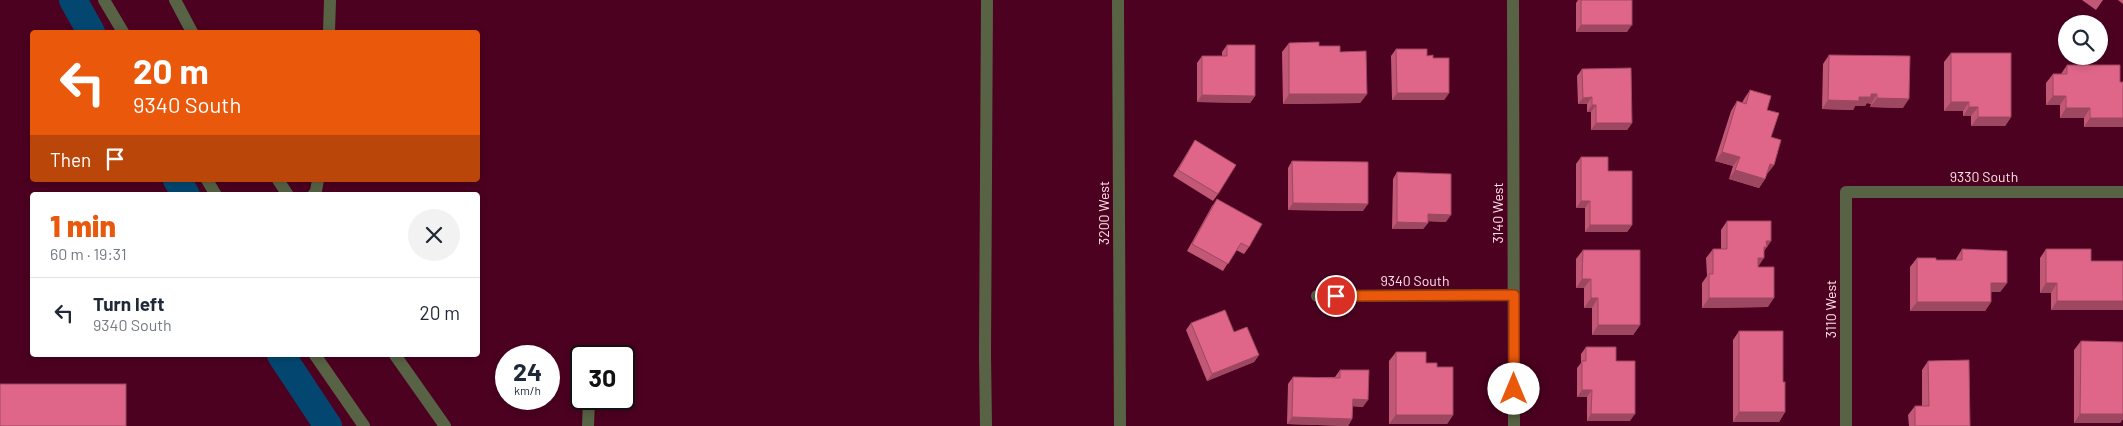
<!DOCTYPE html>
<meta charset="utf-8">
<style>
body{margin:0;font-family:Barlow,sans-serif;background:#f2f2f3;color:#1f2937;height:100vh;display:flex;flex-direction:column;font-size:19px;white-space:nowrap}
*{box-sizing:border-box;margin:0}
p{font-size:16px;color:#747a83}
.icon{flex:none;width:28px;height:28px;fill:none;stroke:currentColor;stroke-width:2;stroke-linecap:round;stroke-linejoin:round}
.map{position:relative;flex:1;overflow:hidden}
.sheet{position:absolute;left:30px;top:192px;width:450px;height:165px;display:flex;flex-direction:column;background:#fff;border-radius:5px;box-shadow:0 2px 8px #0003}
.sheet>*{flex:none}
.hud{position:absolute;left:30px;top:30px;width:450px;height:152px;border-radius:5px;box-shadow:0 2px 8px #0003;background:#ea580c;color:#fff;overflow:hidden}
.fabs{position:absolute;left:2058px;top:15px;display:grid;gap:10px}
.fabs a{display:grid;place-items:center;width:50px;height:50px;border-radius:50%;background:#fff;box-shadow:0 2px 8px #0003;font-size:25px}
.speed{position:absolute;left:495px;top:345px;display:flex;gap:10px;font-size:25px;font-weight:700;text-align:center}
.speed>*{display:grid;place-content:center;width:65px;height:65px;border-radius:50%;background:#fff;box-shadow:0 2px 8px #0003;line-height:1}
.speed small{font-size:12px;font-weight:400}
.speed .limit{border:2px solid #111;border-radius:8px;background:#fff;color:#111}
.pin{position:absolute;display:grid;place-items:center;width:42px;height:42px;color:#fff;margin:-21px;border:2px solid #fff;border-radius:50%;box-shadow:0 1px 5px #0007}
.me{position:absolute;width:55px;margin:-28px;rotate:0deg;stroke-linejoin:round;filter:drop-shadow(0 0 4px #0008)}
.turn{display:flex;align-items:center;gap:18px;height:105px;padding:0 20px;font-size:22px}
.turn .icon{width:65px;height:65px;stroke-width:2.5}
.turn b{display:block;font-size:35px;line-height:42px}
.then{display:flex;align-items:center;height:48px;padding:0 20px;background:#0003;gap:10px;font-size:19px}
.round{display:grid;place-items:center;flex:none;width:52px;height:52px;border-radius:26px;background:#f2f2f3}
.headline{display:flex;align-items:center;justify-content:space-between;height:85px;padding:0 20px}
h1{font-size:30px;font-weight:800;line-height:38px;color:#ea580c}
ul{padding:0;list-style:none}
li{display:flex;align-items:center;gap:15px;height:70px;padding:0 20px;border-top:1px solid #e0e1e3}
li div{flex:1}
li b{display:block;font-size:19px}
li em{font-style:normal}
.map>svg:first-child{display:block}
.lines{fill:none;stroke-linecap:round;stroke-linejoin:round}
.canal{stroke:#034771;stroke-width:28}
.minor{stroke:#586345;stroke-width:12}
.wall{fill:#c15876}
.shaded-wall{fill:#9d4760}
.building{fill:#e06689;stroke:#9d4760}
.route-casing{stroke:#983908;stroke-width:12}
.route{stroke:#ea580c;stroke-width:9}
.labels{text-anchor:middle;stroke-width:5;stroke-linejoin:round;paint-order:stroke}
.street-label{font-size:14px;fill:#ffe2e8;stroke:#4c0120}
</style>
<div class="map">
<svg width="2123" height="426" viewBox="0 0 2123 426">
<rect width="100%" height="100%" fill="#4c0120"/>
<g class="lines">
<g class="canal">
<polyline points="73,0 91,32"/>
<polyline points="177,180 186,195"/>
<polyline points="281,355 328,426"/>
</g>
<g class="minor">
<polyline points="104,0 123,32"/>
<polyline points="175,0 192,32"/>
<polyline points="1118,0 1120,426"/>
<polyline points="1513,0 1514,426"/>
<polyline points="329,32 330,0"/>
<polyline points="207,180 216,195"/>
<polyline points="278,180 288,195"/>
<polyline points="313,195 316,191 318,180"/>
<polyline points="1317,296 1513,295"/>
<polyline points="315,355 364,426"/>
<polyline points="395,355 445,426"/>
<polyline points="588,426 589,399"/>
<polyline points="986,426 985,355 987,0"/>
<polyline points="1846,426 1846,192 2123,192"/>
</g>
</g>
<g class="wall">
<polygon points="1578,0 1632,0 1627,32 1576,32 1576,3"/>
<polygon points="2082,0 2103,0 2096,10"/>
<polygon points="2118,0 2123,0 2123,4"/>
<polygon points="1289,43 1319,46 1340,52 1367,94 1360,103 1283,104 1282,52"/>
<polygon points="1227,45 1255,96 1250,103 1197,102 1197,63 1202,56 1222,56 1222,52"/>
<polygon points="1396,49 1427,56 1433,58 1449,93 1444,100 1392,100 1391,56"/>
<polygon points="1951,53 2011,117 2005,126 1971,126 1971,116 1963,116 1963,111 1944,111 1944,62"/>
<polygon points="1829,55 1903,108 1870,107 1871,104 1867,103 1865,106 1855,106 1853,110 1822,109 1823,64"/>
<polygon points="2067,65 2120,82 2123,127 2084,127 2084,118 2060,118 2060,105 2046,105 2046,83 2053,74 2061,74"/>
<polygon points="1582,69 1632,123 1627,130 1591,130 1591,112 1587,112 1587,104 1578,104 1577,76"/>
<polygon points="1750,90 1767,110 1771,137 1774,165 1767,174 1765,179 1759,188 1729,179 1733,166 1715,161 1731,111 1737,101 1742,103 1744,99"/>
<polygon points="1195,140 1218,194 1213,201 1173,176"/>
<polygon points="1581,157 1608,171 1632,225 1627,232 1585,232 1585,208 1576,208 1576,164"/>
<polygon points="1292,161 1363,211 1288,210 1288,168"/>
<polygon points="1397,172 1446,222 1428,221 1428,223 1423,229 1392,229 1393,179"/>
<polygon points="1217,199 1249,247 1244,254 1236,250 1223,271 1187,251 1212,206"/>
<polygon points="1727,221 1771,241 1764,251 1758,267 1768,307 1702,308 1702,283 1707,276 1706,258 1713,249 1721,249 1721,230"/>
<polygon points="1962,249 2007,283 2000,292 1991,292 1991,302 1985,311 1910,311 1910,267 1917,258 1936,260 1956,260 1956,259"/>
<polygon points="2046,249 2091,261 2123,310 2051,310 2051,293 2040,293 2040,258"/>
<polygon points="1583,250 1640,325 1633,335 1592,335 1592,308 1584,308 1584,288 1576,288 1576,259"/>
<polygon points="1191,323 1259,355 1254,362 1207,381 1186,330"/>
<polygon points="1739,331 1783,382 1785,412 1779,422 1733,422 1733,340"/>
<polygon points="2081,341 2123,342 2123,419 2120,423 2074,423 2074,350"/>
<polygon points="1586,347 1616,361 1630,421 1587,421 1587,397 1577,397 1577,368 1581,363 1581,354"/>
<polygon points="1396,352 1437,367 1453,415 1447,424 1389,424 1389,361"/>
<polygon points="1928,361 1970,426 1909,426 1908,415 1915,406 1922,406 1922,370"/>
<polygon points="1340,370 1363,407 1353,406 1352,419 1348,426 1287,424 1288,384 1293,377 1335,377"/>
</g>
<g class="shaded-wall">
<polygon points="1581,25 1632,25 1627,32 1576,32"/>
<polygon points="1397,93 1449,93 1444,100 1392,100"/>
<polygon points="1289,94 1367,94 1360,103 1283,104"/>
<polygon points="1871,94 1877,94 1871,104 1867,103 1865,106 1855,106 1853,110 1822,109 1828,100 1859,97"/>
<polygon points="1202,95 1255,96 1250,103 1197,102"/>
<polygon points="2053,96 2066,96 2060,105 2046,105"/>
<polygon points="1592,97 1587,104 1578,104 1583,98"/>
<polygon points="1877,98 1909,99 1903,108 1870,107"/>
<polygon points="1951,102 1969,102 1963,111 1944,111"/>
<polygon points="1592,105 1596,105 1591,112 1587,112"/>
<polygon points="1969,107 1978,107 1971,116 1963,116"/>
<polygon points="2066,108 2090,108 2084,118 2060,118"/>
<polygon points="1978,117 2011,117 2005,126 1971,126"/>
<polygon points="2090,118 2123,118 2123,127 2084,127"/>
<polygon points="1596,123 1632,123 1627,130 1591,130"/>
<polygon points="1722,152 1740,157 1733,166 1715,161"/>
<polygon points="1770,164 1774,165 1767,174 1763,173"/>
<polygon points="1735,170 1765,179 1759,188 1729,179"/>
<polygon points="1581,201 1590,201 1585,208 1576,208"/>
<polygon points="1293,203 1368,204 1363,211 1288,210"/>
<polygon points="1428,214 1451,215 1446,222 1423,221"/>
<polygon points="1397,222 1428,223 1423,229 1392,229"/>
<polygon points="1590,225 1632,225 1627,232 1585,232"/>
<polygon points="1766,241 1771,241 1760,256"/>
<polygon points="1758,258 1764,258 1758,267"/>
<polygon points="1582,279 1591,279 1584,288 1576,288"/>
<polygon points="1991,283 2007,283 2000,292 1985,292"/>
<polygon points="2046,283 2057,283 2051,293 2040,293"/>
<polygon points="1591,298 1598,298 1592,308 1584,308"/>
<polygon points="1709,298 1774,298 1768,307 1702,308"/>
<polygon points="2057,301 2123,301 2123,310 2051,310"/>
<polygon points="1917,302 1991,302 1985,311 1910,311"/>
<polygon points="1598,325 1640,325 1633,335 1592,335"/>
<polygon points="1259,355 1254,362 1207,381 1212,374"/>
<polygon points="1582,390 1592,390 1587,397 1577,397"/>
<polygon points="1353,399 1368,400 1363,407 1348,406"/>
<polygon points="1739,412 1785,412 1779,422 1733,422"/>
<polygon points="1591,414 1635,414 1630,421 1587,421"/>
<polygon points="2080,414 2123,414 2123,419 2120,423 2074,423"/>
<polygon points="1396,415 1453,415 1447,424 1389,424"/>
<polygon points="1292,417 1352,419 1348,426 1287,424"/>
</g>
<g class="building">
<rect x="1581" y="0" width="51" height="25"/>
<polygon points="1319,42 1319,46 1340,46 1340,52 1366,51 1367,94 1289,94 1289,43"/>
<polygon points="1227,45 1255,45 1255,96 1202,95 1202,56 1227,56"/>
<polygon points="1396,49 1427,49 1427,56 1433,55 1433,58 1449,58 1449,93 1397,93"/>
<polygon points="1951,53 2011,53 2011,117 1978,117 1978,107 1969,107 1969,102 1951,102"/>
<polygon points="1829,55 1910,56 1909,99 1877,98 1877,94 1871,94 1871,97 1859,97 1859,101 1828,100"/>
<polygon points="2067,65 2120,65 2120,82 2123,82 2123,118 2090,118 2090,108 2066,108 2066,96 2053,96 2053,74 2067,74"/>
<polygon points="1631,68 1632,123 1596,123 1596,105 1592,105 1592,97 1583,98 1582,69"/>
<polygon points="1750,90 1771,96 1767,110 1779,113 1771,137 1781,140 1774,165 1770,164 1765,179 1735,170 1740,157 1722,152 1737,101 1746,104"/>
<polygon points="1195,140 1236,165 1218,194 1178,170"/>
<polygon points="1581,157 1608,157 1608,171 1632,171 1632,225 1590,225 1590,201 1581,201"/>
<polygon points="1292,161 1368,162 1368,204 1293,203"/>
<polygon points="1397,172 1451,174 1451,215 1428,214 1428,223 1397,222"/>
<polygon points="1217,199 1262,224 1249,247 1241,243 1228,264 1192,244"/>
<polygon points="1727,221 1771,221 1771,241 1766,241 1767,247 1764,247 1764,258 1758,258 1758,267 1774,267 1774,298 1709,298 1709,274 1713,274 1713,249 1727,249"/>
<polygon points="1962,249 2007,251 2007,283 1991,283 1991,302 1917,302 1917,258 1936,258 1936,260 1962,260"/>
<polygon points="2046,249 2091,249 2091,261 2123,261 2123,301 2057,301 2057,283 2046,283"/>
<polygon points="1583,250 1640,250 1640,325 1598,325 1598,298 1591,298 1591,279 1582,279"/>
<polygon points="1225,310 1234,332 1247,327 1259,355 1212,374 1191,323"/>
<polygon points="1739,331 1783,331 1783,382 1785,382 1785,412 1739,412"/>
<polygon points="2081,341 2123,342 2123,414 2080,414"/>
<polygon points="1586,347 1616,347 1616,361 1635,361 1635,414 1591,414 1592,390 1582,390 1582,361 1586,361"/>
<polygon points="1396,352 1426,352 1426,363 1437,363 1437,367 1453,367 1453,415 1396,415"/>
<polygon points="1969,360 1970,426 1915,426 1915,406 1929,406 1928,361"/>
<polygon points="1340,370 1369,370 1368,400 1353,399 1352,419 1292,417 1293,377 1340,378"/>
<rect x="0" y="384" width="126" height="42"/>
</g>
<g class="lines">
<g class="route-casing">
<polyline id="route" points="1336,296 1514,295 1514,389"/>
</g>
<use href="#route" class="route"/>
</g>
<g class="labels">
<g class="street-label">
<text x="1984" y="182">9330 South</text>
<text transform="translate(1104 213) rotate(-90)" y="5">3200 West</text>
<text transform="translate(1498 213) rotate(-90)" y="5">3140 West</text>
<text x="1415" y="286">9340 South</text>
<text transform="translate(1831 309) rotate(-90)" y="5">3110 West</text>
</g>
</g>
</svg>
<div class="fabs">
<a><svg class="icon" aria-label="search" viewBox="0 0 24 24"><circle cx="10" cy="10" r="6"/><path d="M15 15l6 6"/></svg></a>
</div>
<div class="speed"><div>24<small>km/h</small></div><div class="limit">30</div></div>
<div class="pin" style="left:1336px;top:296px;background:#d93025"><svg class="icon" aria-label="arrive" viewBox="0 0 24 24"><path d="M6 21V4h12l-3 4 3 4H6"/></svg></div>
<svg class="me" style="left:1514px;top:389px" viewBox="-20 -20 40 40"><circle r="19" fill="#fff"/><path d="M0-13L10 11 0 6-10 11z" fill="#ea580c"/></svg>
<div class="hud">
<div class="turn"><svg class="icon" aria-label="left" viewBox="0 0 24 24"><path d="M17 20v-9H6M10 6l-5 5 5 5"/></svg><div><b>20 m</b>9340 South</div></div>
<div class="then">Then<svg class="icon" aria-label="arrive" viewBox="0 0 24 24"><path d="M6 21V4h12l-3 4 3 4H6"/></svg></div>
</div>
<section class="sheet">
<div class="headline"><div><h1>1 min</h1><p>60 m · 19:31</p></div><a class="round"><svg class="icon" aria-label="close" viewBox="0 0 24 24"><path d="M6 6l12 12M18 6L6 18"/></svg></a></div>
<ul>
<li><svg class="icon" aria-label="left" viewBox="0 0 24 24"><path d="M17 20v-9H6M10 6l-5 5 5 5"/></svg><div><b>Turn left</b><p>9340 South</p></div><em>20 m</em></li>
</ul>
</section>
</div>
